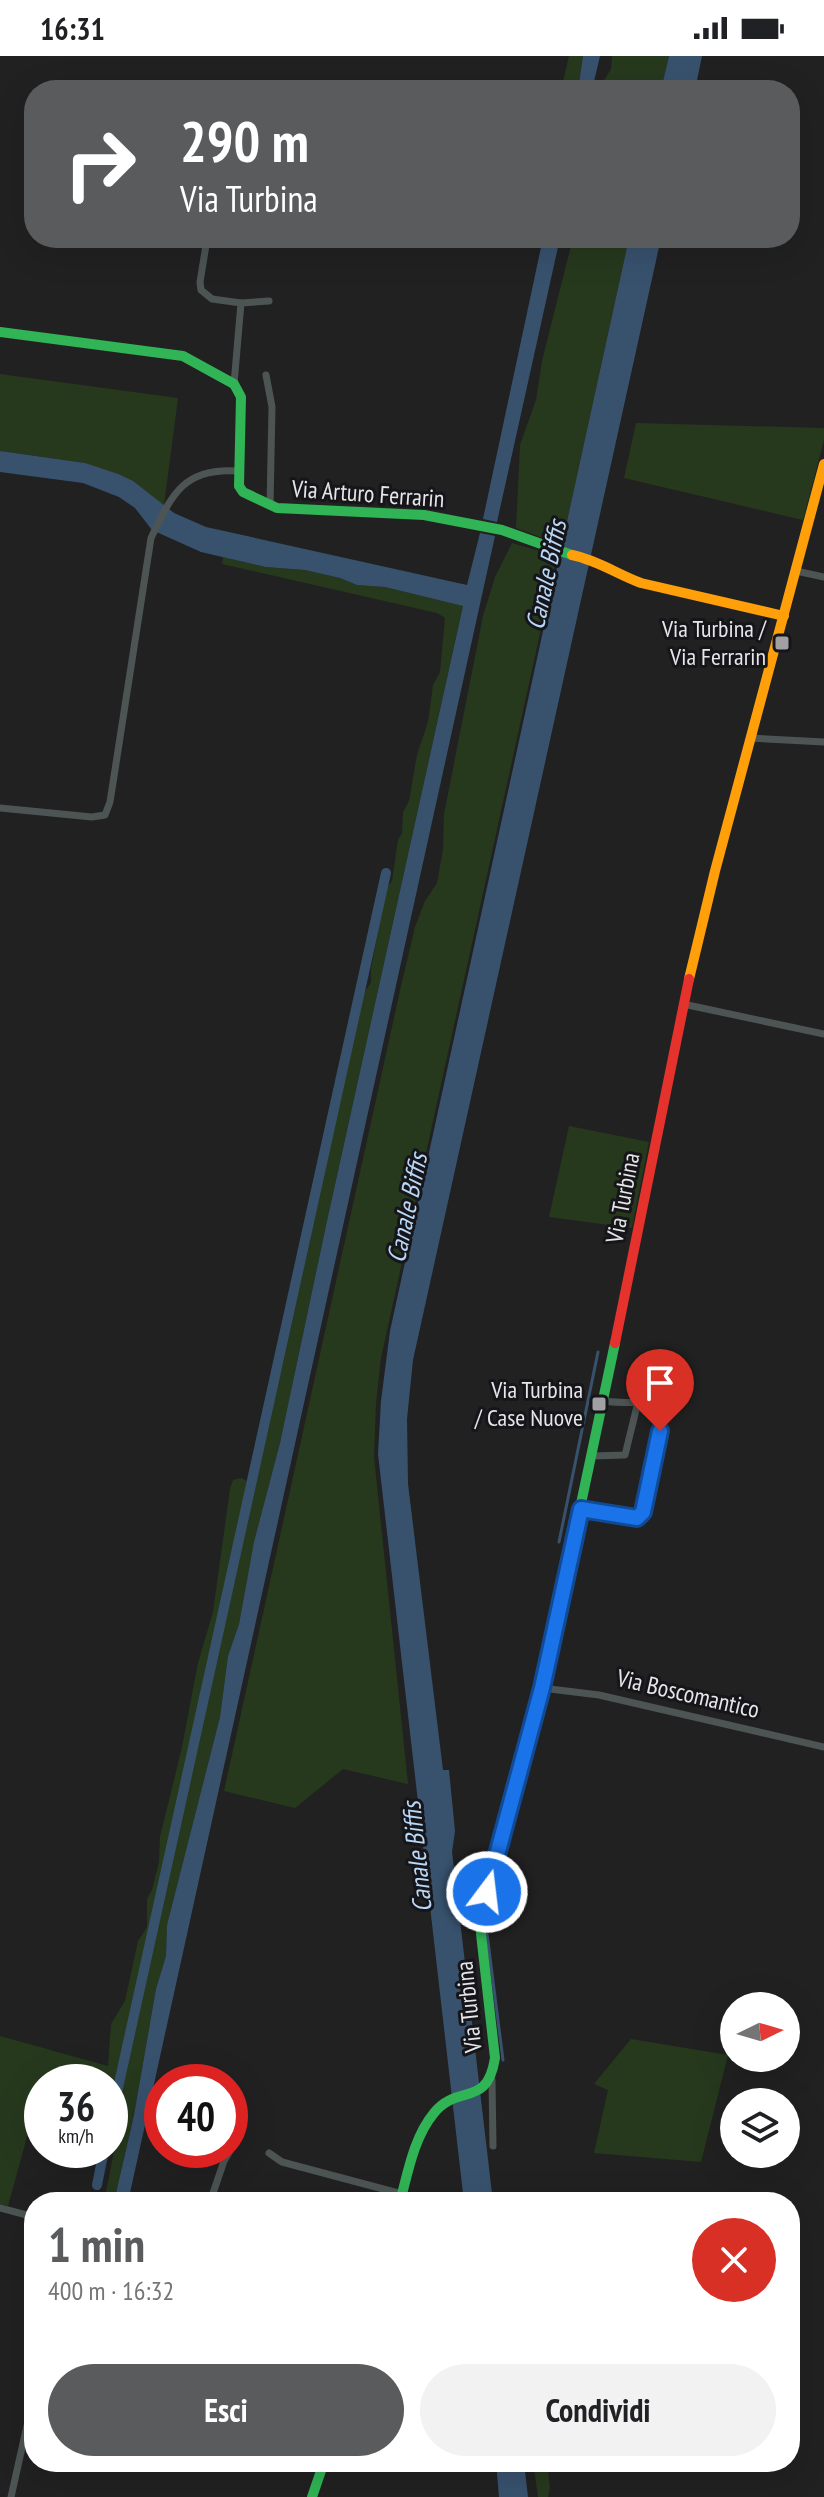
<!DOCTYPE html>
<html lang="it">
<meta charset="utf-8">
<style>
body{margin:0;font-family:"PT Sans Narrow",sans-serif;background:#f2f2f2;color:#202124;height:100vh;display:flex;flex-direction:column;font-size:30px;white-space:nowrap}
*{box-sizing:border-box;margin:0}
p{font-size:26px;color:#757577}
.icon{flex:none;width:44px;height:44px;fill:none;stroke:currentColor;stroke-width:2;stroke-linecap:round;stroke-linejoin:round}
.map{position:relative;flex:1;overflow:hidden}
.panel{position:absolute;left:24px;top:2136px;width:776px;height:280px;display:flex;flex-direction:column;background:#fff;border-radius:32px;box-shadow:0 8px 32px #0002}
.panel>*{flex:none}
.banner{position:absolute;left:24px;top:24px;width:776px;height:168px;border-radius:32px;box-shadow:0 8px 32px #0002;background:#5a5b5d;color:#fff;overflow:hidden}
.needle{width:52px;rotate:85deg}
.tools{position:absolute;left:720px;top:1936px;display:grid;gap:16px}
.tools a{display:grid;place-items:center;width:80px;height:80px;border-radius:50%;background:#fff;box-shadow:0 8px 32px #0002;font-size:40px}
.speed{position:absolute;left:24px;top:2008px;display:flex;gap:16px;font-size:40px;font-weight:700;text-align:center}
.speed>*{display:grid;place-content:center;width:104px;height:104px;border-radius:50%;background:#fff;box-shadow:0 8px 32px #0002;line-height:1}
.speed small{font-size:20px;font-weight:400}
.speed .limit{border:12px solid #d22;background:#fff;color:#111}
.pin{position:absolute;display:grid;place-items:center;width:68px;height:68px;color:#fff;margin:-82px -34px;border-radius:50% 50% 50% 0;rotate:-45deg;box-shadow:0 0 8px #0007}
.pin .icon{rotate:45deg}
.me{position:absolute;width:88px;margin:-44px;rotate:15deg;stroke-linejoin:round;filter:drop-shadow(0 0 6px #0008)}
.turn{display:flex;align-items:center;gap:28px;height:168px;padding:0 24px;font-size:36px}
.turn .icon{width:104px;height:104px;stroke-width:2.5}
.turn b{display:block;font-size:56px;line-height:68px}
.round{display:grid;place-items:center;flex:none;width:84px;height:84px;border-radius:42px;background:#f2f2f2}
.summary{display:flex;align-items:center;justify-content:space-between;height:136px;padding:0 24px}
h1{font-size:48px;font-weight:700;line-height:60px;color:#5a5b5d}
.action{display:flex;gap:16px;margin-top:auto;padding:16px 24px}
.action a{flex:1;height:92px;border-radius:48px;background:#5a5b5d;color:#fff;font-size:32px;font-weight:700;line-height:92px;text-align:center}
.action a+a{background:#f2f2f2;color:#202124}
.status{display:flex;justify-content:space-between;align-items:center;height:56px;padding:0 40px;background:#fff;direction:ltr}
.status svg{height:22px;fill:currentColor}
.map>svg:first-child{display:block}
.green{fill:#26391d}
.water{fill:#38526e}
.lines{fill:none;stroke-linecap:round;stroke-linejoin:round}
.stream{stroke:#38526e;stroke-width:3}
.canal{stroke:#38526e;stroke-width:10}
.street{stroke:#4d5454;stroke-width:7}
.fast{stroke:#30b455;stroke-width:10}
.slow{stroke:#ff9f0a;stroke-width:10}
.jam{stroke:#e5322d;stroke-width:10}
.route-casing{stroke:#114b97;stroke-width:20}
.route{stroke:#1a73e8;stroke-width:14}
.poi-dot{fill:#a1a1a3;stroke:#16161a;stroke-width:3}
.labels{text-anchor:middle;stroke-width:6;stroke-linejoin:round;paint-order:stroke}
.street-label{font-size:24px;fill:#e6e6e8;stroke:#16161a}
.poi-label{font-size:24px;fill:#e6e6e8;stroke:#16161a;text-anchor:end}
.water-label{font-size:26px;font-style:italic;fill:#b9d7f7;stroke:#16161a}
</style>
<div class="status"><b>16:31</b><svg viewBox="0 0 49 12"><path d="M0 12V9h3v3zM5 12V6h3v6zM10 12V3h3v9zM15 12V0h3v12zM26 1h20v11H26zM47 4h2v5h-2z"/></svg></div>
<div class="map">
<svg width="824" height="2441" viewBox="0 0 824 2441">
<rect width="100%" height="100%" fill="#212122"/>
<g class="green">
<polygon points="569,0 583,0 578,34 561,34"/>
<polygon points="612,0 669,0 661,34 598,34 611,13"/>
<polygon points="573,182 629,182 562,489 516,472 520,389 536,344 542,305"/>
<polygon points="0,318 178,342 164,449 85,407 0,395"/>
<polygon points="636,367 824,372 824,384 803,464 624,422"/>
<polygon points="512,487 557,500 381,1302 376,1347 374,1401 408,1728 343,1713 295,1752 224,1735 401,930 415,871 425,845 437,827 443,794 444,758 483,560 495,521"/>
<polygon points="223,501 266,511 305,514 340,522 357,529 385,531 463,550 327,1165 280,1387 254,1487 239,1568 228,1600 220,1661 167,1869 166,1900 156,1933 134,2059 114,2146 104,2146 114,2095 110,2094 110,2026 42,2026 42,2079 28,2077 8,2150 0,2148 0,1980 108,2010 111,1968 125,1945 138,1885 147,1871 147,1843 152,1834 159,1806 160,1781 182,1691 198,1607 213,1556 230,1433 233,1424 241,1422 247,1425 248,1433 243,1443 247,1450 252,1444 271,1361 268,1360 265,1349 269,1345 266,1337 281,1315 284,1303 363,938 371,927 371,913 386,832 392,825 398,784 402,777 403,756 409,745 417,699 428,666 433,629 440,616 445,562 437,557 222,508"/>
<polygon points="569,1070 649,1086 632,1172 549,1161"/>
<polygon points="631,1983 728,1999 701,2106 594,2097 608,2034 594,2028"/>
<polygon points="533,2406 547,2406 550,2432 548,2441 538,2441"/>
</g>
<g class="water">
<polygon points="583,0 600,0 592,34 578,34"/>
<polygon points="669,0 702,0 695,34 661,34"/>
<polygon points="543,182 560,182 497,466 483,463"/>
<polygon points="629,182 661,182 413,1304 407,1363 408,1428 443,1714 449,1714 455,1775 452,1796 493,2146 464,2146 378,1398 381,1345 390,1275"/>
<polygon points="0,395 85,407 118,418 133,425 174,457 206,471 467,529 480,477 495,480 128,2146 114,2146 134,2059 156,1933 166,1900 167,1869 220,1661 228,1600 239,1568 254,1486 280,1387 327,1165 463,550 385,531 357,529 340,522 305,514 266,511 201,496 152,474 135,452 119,441 83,427 0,416"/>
<polygon points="496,2406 524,2406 528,2441 499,2441"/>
</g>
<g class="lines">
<g class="stream">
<polyline points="559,1486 598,1296"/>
<polyline points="513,1762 537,1673"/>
<polyline points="486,1870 503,2004"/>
</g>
<g class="canal">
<polyline points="110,2068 386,817"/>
<polyline points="97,2129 104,2094"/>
</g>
<g class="street">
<polyline points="207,183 200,226 201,234 212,243 241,247 234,328"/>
<polyline points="241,247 269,245"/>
<polyline points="266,319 272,351 270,450"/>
<polyline points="796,515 824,521"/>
<polyline points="750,682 824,686"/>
<path d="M0,752l92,9 13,-2 5,-13 41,-264c21,-44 33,-71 87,-67"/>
<polyline points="683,948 824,978"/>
<polyline points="592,1400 625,1399 638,1346"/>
<path d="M581,1453l50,10 6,-1 6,-6 23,-108c-22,-3 -41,0 -63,-3"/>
<polyline points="542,1632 599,1639 824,1691"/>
<polyline points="492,2024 493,2090"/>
<polyline points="269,2097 282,2106 402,2138"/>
<polyline points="210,2146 224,2105 239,2080"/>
<polyline points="0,2152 34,2161"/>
<polyline points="11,2441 34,2338"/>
</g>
<g class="fast">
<polyline points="0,276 183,300 234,328 241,341 239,430 243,436 277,452 424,459 502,474 572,499"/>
<path d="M400,2146c8,-30 14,-65 34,-89 24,-30 53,-4 61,-55l-14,-124 1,-19 60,-227 73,-345"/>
<polyline points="312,2441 324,2406"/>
</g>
<g class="slow">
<path d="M572,499c25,5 45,19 69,28l143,33"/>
<polyline points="689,923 715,815 824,408"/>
</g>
<polyline class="jam" points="615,1287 689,923"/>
</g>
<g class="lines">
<g class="route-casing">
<polyline id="route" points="487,1836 542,1632 581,1453 637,1462 643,1456 660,1375"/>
</g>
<use href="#route" class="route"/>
</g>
<g class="poi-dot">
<rect x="774" y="579" width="16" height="16" rx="4"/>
<rect x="591" y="1340" width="16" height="16" rx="4"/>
</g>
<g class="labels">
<g class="street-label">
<text transform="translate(368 438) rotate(4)" y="8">Via Arturo Ferrarin</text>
<text transform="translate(623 1142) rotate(-79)" y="8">Via Turbina</text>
<text transform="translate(688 1638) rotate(13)" y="8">Via Boscomantico</text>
<text transform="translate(469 1951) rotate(-96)" y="8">Via Turbina</text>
</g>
<g class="poi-label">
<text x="766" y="581">Via Turbina /<tspan x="766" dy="28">Via Ferrarin</tspan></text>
<text x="583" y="1342">Via Turbina<tspan x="583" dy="28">/ Case Nuove</tspan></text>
</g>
<g class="water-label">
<text transform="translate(546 519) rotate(-78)" y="9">Canale Biffis</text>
<text transform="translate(407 1152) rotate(-78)" y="9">Canale Biffis</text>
<text transform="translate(417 1801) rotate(-96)" y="9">Canale Biffis</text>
</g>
</g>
</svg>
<div class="tools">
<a><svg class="needle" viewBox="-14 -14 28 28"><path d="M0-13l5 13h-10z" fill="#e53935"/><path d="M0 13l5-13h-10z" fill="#757577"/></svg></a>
<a><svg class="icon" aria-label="layers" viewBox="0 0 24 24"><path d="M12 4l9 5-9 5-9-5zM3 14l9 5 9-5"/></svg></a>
</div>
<div class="speed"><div>36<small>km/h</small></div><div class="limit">40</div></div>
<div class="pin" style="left:660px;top:1375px;background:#d93025"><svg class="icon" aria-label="arrive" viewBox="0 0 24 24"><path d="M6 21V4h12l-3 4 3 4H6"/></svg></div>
<svg class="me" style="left:487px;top:1836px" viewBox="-20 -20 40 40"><circle r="17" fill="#1a73e8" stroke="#fff" stroke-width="3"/><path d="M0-11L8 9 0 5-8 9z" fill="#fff"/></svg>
<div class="banner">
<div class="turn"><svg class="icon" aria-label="right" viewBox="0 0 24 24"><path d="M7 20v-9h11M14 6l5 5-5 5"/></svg><div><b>290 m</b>Via Turbina</div></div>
</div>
<section class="panel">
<div class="summary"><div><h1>1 min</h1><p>400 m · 16:32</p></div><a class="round" style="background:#d93025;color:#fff"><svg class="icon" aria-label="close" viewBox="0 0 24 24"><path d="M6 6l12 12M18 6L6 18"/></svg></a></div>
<div class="action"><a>Esci</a><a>Condividi</a></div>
</section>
</div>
